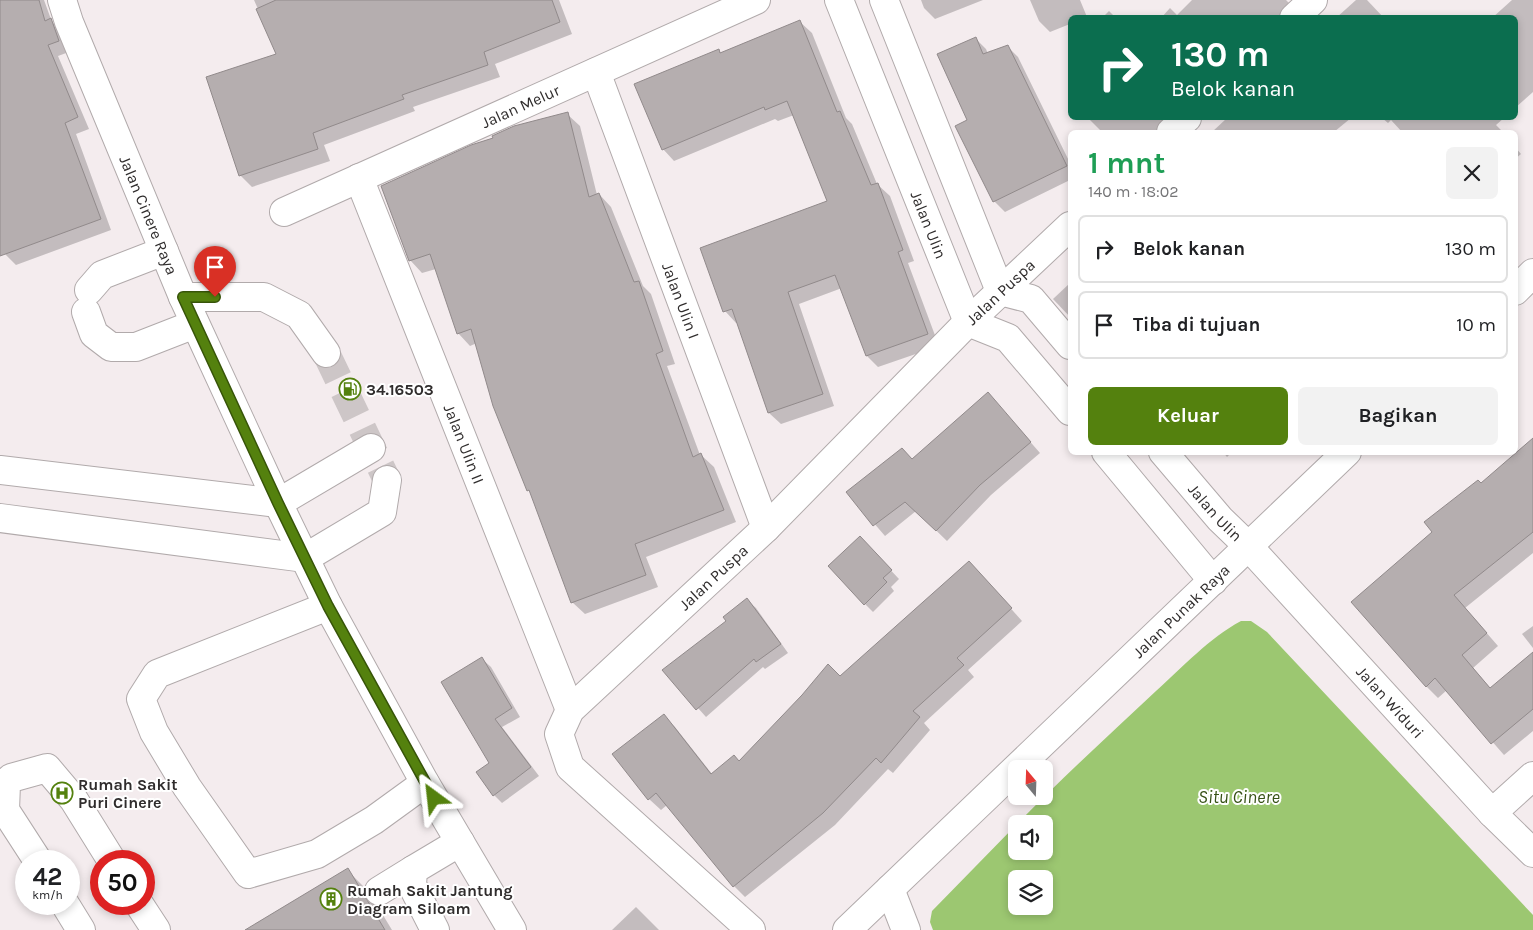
<!DOCTYPE html>
<html lang="id">
<meta charset="utf-8">
<style>
body{margin:0;font-family:Karla,sans-serif;background:#f2f2f2;color:#202124;height:100vh;display:flex;flex-direction:column;font-size:19px;white-space:nowrap}
*{box-sizing:border-box;margin:0}
p{font-size:16px;color:#757577}
.icon{flex:none;width:28px;height:28px;fill:none;stroke:currentColor;stroke-width:2;stroke-linecap:round;stroke-linejoin:round}
.map{position:relative;flex:1;overflow:hidden}
.sheet{position:absolute;left:1068px;top:130px;width:450px;height:325px;display:flex;flex-direction:column;background:#fff;border-radius:8px;box-shadow:0 2px 8px #0003}
.sheet>*{flex:none}
.hud{position:absolute;left:1068px;top:15px;width:450px;height:105px;border-radius:8px;box-shadow:0 2px 8px #0003;background:#0b6e4f;color:#fff;overflow:hidden}
.needle{width:32px;rotate:341deg}
.controls{position:absolute;left:1008px;top:760px;display:grid;gap:10px}
.controls a{display:grid;place-items:center;width:45px;height:45px;border-radius:8px;background:#fff;box-shadow:0 2px 8px #0003;font-size:25px}
.speed{position:absolute;left:15px;top:850px;display:flex;gap:10px;font-size:25px;font-weight:700;text-align:center}
.speed>*{display:grid;place-content:center;width:65px;height:65px;border-radius:50%;background:#fff;box-shadow:0 2px 8px #0003;line-height:1}
.speed small{font-size:12px;font-weight:400}
.speed .limit{border:8px solid #d22;background:#fff;color:#111}
.pin{position:absolute;display:grid;place-items:center;width:42px;height:42px;color:#fff;margin:-51px -21px;border-radius:50% 50% 50% 0;rotate:-45deg;box-shadow:0 0 5px #0007}
.pin .icon{rotate:45deg}
.me{position:absolute;width:55px;margin:-28px;rotate:330deg;stroke-linejoin:round;filter:drop-shadow(0 0 4px #0008)}
.turn{display:flex;align-items:center;gap:18px;height:105px;padding:0 20px;font-size:22px}
.turn .icon{width:65px;height:65px;stroke-width:2.5}
.turn b{display:block;font-size:35px;line-height:42px}
.round{display:grid;place-items:center;flex:none;width:52px;height:52px;border-radius:8px;background:#f2f2f2}
.overview{display:flex;align-items:center;justify-content:space-between;height:85px;padding:0 20px}
h1{font-size:30px;font-weight:700;line-height:38px;color:#1e9e55}
.button{display:flex;gap:10px;margin-top:auto;padding:10px 20px}
.button a{flex:1;height:58px;border-radius:8px;background:#54810e;color:#fff;font-size:20px;font-weight:700;line-height:58px;text-align:center}
.button a+a{background:#f2f2f2;color:#202124}
ul{padding:0;list-style:none}
li{display:flex;align-items:center;gap:15px;height:68px;margin:0 10px 8px;padding:0 10px;border:2px solid #e0e0e0;border-radius:8px}
li div{flex:1}
li b{display:block;font-size:19px}
li em{font-style:normal}
.map>svg:first-child{display:block}
.water{fill:#9cc771;fill-rule:evenodd}
.shadow{fill:#0003}
.building{fill:#b5aeaf;stroke:#918a8b}
.lines{fill:none;stroke-linecap:round;stroke-linejoin:round}
.minor-tunnel{stroke:#cdc6c7;stroke-width:28;stroke-dasharray:28 14;stroke-linecap:butt}
.minor-casing{stroke:#b1aaab;stroke-width:30}
.major-casing{stroke:#b1aaab;stroke-width:30}
.minor{stroke:#fff;stroke-width:28}
.major{stroke:#fff;stroke-width:28}
.route-casing{stroke:#375409;stroke-width:12}
.route{stroke:#54810e;stroke-width:9}
.labels{text-anchor:middle;stroke-width:4;stroke-linejoin:round;paint-order:stroke}
.street-label{font-size:16px;fill:#302d2d;stroke:#fff}
.poi-label{font-size:16px;font-weight:bold;fill:#302d2d;stroke:#fff;text-anchor:start}
.water-label{font-size:18px;font-style:italic;fill:#365115;stroke:#fff}
</style>
<div class="map">
<svg width="1533" height="930" viewBox="0 0 1533 930">
<rect width="100%" height="100%" fill="#f4ecee"/>
<path class="water" d="M1241,621h10l16,11 266,283v15h-600l-3,-8 2,-11 84,-86v26h28v-27h-27c45,-46 92,-89 139,-133 27,-24 53,-53 85,-70zM1016,879h28v27h-28z"/>
<g class="shadow">
<polygon points="0,0 44,0 52,22 62,31 69,52 58,56 89,129 76,134 111,230 16,265 5,254 0,242"/>
<polygon points="254,0 559,0 572,34 495,64 500,77 413,107 415,111 324,145 330,161 252,187 240,175 278,55"/>
<polygon points="921,0 983,0 935,19 924,8"/>
<polygon points="1030,0 1080,0 1087,17 1070,18 1070,24 1050,32 1039,21"/>
<polygon points="1192,0 1286,0 1299,13 1295,18 1161,18 1170,8 1177,15"/>
<polygon points="1356,0 1367,0 1384,18 1336,18"/>
<polygon points="1512,0 1533,0 1533,92 1515,108 1515,18 1492,18"/>
<polygon points="1109,11 1116,18 1102,18"/>
<polygon points="800,22 812,33 846,118 852,124 877,184 890,196 914,261 908,263 939,346 878,367 867,356 842,288 799,304 834,406 781,424 769,413 738,322 736,323 725,311 829,202 794,115 778,121 775,119 674,161 663,149 719,51 722,54"/>
<polygon points="975,38 986,49 988,54 1007,46 1018,57 1070,163 1070,180 1005,212 994,201 969,120"/>
<polygon points="567,114 580,126 597,195 599,194 611,207 643,286 651,294 675,364 667,366 700,455 701,455 714,467 736,522 646,557 658,587 585,614 572,602 531,493 528,490 477,343 470,346 458,333 436,269 422,273 410,260"/>
<polygon points="1088,118 1180,118 1169,132 1102,132"/>
<polygon points="1227,118 1351,118 1334,132 1212,132"/>
<polygon points="1382,118 1504,118 1496,125 1503,132 1402,132 1391,120 1388,123"/>
<polygon points="1515,147 1521,154 1515,159"/>
<polygon points="1070,283 1070,317 1053,299"/>
<polygon points="998,405 1040,453 991,495 947,541 916,511 885,536 848,493 913,460"/>
<polygon points="1533,440 1533,553 1465,608 1498,646 1473,668 1491,689 1533,654 1533,731 1504,755 1447,690 1438,698 1426,686 1434,532 1481,485"/>
<polygon points="1223,452 1232,452 1227,457"/>
<polygon points="868,546 899,579 891,587 894,591 873,612 865,604"/>
<polygon points="980,574 1022,621 968,670 974,677 924,723 930,730 893,773 888,769 835,825 745,897 734,886 667,805 661,810 649,799 663,716 675,727 712,774 739,762 841,678"/>
<polygon points="747,600 756,608 788,653 765,669 763,667 706,717 664,670 728,621"/>
<polygon points="1533,626 1533,648 1522,634"/>
<polygon points="482,659 491,667 520,717 502,727 539,776 502,803 494,795"/>
<polygon points="347,870 369,892 392,930 248,930"/>
<polygon points="636,907 659,930 612,930"/>
</g>
<g class="building">
<polygon points="0,0 39,0 45,21 51,18 59,41 48,45 78,117 65,123 101,219 0,256"/>
<polygon points="276,0 552,0 560,22 484,52 488,65 402,95 404,99 313,133 318,149 239,176 206,77 276,54 256,9"/>
<polygon points="800,20 837,112 840,111 871,185 878,183 903,250 898,252 928,334 866,356 835,275 788,292 823,394 768,413 732,309 723,312 700,248 827,201 787,101 765,110 764,107 662,150 634,84 719,49 720,53"/>
<polygon points="976,37 983,54 1008,45 1067,166 993,202 955,126 967,120 937,54"/>
<polygon points="568,112 589,197 599,193 634,282 639,281 663,351 656,354 693,457 701,453 724,510 635,544 646,575 571,603 529,490 527,491 493,406 471,329 457,334 430,254 409,261 381,186 471,145 493,138 492,136 514,126"/>
<polygon points="988,392 1031,442 980,485 936,531 905,502 873,526 846,492 902,448 912,459"/>
<polygon points="1533,438 1533,532 1454,595 1487,633 1462,655 1490,688 1533,652 1533,709 1491,744 1435,678 1426,687 1351,602 1432,532 1424,522 1478,480 1481,483"/>
<polygon points="860,536 892,570 883,578 887,582 864,605 828,566"/>
<polygon points="969,561 1012,608 957,658 964,665 913,711 920,717 881,763 876,758 823,813 733,887 656,793 648,800 612,754 664,714 711,774 734,755 739,761 802,695 828,664 840,676"/>
<polygon points="747,598 781,644 756,662 754,659 696,710 662,670 726,621 723,617"/>
<polygon points="482,657 512,708 495,719 531,767 493,796 476,772 489,763 441,682"/>
<polygon points="348,868 385,930 245,930"/>
</g>
<g class="lines">
<polyline class="minor-tunnel" points="326,353 387,480"/>
<g class="minor-casing">
<g id="minor">
<path id="s1" d="M839,0l129,322 40,16 62,73"/>
<polyline points="884,0 1000,291 1031,299 1070,345"/>
<polyline points="1294,18 1313,0"/>
<path id="s2" d="M596,72l170,456"/>
<polyline points="1171,132 1187,118"/>
<path id="s3" d="M359,178l211,532"/>
<path id="s4" d="M284,212l472,-212"/>
<polyline points="89,290 102,275 164,251"/>
<polyline points="183,297 264,297 299,315 326,353"/>
<polyline points="86,312 94,334 111,347 136,347 195,324"/>
<polyline points="1106,452 1213,581"/>
<path id="s5" d="M1163,452l57,67 29,28 243,266 41,40"/>
<polyline points="0,470 278,503 371,448"/>
<polyline points="0,518 305,558 382,512 387,480"/>
<polyline points="328,606 157,674 141,699 154,732 187,787 248,874 317,854 374,820 425,783"/>
<polyline points="1492,813 1533,776"/>
<polyline points="38,861 5,810 6,784 11,778 47,768 74,800 112,861"/>
<polyline points="890,889 906,930"/>
<polyline points="379,891 413,870"/>
<polyline points="65,904 81,930"/>
<polyline points="139,904 156,930"/>
<polyline points="435,930 412,885 413,870 460,842"/>
<path id="s6" d="M751,930l-181,-163 -11,-33 11,-24 196,-182 202,-206 102,-96"/>
</g>
</g>
<g class="major-casing">
<g id="major">
<path id="s7" d="M62,0l7,22 114,275 95,206 50,103 97,177 87,147"/>
<polyline points="1515,291 1533,273"/>
<path id="s8" d="M847,930l500,-478"/>
</g>
</g>
<use href="#minor" class="minor"/>
<use href="#major" class="major"/>
</g>
<g class="lines">
<g class="route-casing">
<polyline id="route" points="215,297 183,297 278,503 328,606 434,798"/>
</g>
<use href="#route" class="route"/>
</g>
<defs>
<g id="fuel-ring" transform="scale(1.125)"><circle r="9.5" fill="#fff" stroke="#54810e" stroke-width="1.5"/><path d="M-5.5-6h7V0h2V4h1.3V-2.5L3-4.5l.8-.8L6-3V5H2.5V1h-1V6h-7ZM-4.2-4.7v3.2H.2V-4.7Z" fill="#54810e"/></g>
<g id="hospital-ring" transform="scale(1.125)"><circle r="9.5" fill="#fff" stroke="#54810e" stroke-width="1.5"/><path d="M-5-5h3v3.5h4V-5h3V5h-3V1.5h-4V5h-3Z" fill="#54810e"/></g>
<g id="building-ring" transform="scale(1.125)"><circle r="9.5" fill="#fff" stroke="#54810e" stroke-width="1.5"/><path d="M-4-6H4V6H1V3H-1V6H-4ZM-2.5-4.3h1.7v1.8h-1.7ZM.8-4.3h1.7v1.8H.8ZM-2.5-1h1.7V.8h-1.7ZM.8-1h1.7V.8H.8Z" fill="#54810e"/></g>
</defs>
<g fill-rule="evenodd">
<use href="#fuel-ring" x="350" y="389"/>
<use href="#hospital-ring" x="62" y="793"/>
<use href="#building-ring" x="331" y="899"/>
</g>
<g class="labels">
<g class="street-label">
<text dy="6" stroke="none"><textPath href="#s4" startOffset="259">Jalan Melur</textPath></text>
<text dy="6" stroke="none"><textPath href="#s7" startOffset="232">Jalan Cinere Raya</textPath></text>
<text dy="6" stroke="none"><textPath href="#s1" startOffset="242">Jalan Ulin</textPath></text>
<text dy="6" stroke="none"><textPath href="#s6" startOffset="905">Jalan Puspa</textPath></text>
<text dy="6" stroke="none"><textPath href="#s2" startOffset="244">Jalan Ulin I</textPath></text>
<text dy="6" stroke="none"><textPath href="#s3" startOffset="286">Jalan Ulin II</textPath></text>
<text dy="6" stroke="none"><textPath href="#s5" startOffset="80">Jalan Ulin</textPath></text>
<text dy="6" stroke="none"><textPath href="#s6" startOffset="500">Jalan Puspa</textPath></text>
<text dy="6" stroke="none"><textPath href="#s8" startOffset="462">Jalan Punak Raya</textPath></text>
<text dy="6" stroke="none"><textPath href="#s5" startOffset="338">Jalan Widuri</textPath></text>
</g>
<g class="poi-label">
<text x="366" y="395">34.16503</text>
<text x="78" y="790">Rumah Sakit<tspan x="78" dy="18">Puri Cinere</tspan></text>
<text x="347" y="896">Rumah Sakit Jantung<tspan x="347" dy="18">Diagram Siloam</tspan></text>
</g>
<g class="water-label">
<text x="1239" y="803">Situ Cinere</text>
</g>
</g>
</svg>
<div class="controls">
<a><svg class="needle" viewBox="-14 -14 28 28"><path d="M0-13l5 13h-10z" fill="#e53935"/><path d="M0 13l5-13h-10z" fill="#757577"/></svg></a>
<a><svg class="icon" aria-label="sound" viewBox="0 0 24 24"><path d="M4 9h4l5-4v14l-5-4H4zM17 9q2 3 0 6"/></svg></a>
<a><svg class="icon" aria-label="layers" viewBox="0 0 24 24"><path d="M12 4l9 5-9 5-9-5zM3 14l9 5 9-5"/></svg></a>
</div>
<div class="speed"><div>42<small>km/h</small></div><div class="limit">50</div></div>
<div class="pin" style="left:215px;top:297px;background:#d93025"><svg class="icon" aria-label="arrive" viewBox="0 0 24 24"><path d="M6 21V4h12l-3 4 3 4H6"/></svg></div>
<svg class="me" style="left:434px;top:798px" viewBox="-20 -20 40 40"><path d="M0-17L14 15 0 8-14 15z" fill="#54810e" stroke="#fff" stroke-width="4"/></svg>
<div class="hud">
<div class="turn"><svg class="icon" aria-label="right" viewBox="0 0 24 24"><path d="M7 20v-9h11M14 6l5 5-5 5"/></svg><div><b>130 m</b>Belok kanan</div></div>
</div>
<section class="sheet">
<div class="overview"><div><h1>1 mnt</h1><p>140 m · 18:02</p></div><a class="round"><svg class="icon" aria-label="close" viewBox="0 0 24 24"><path d="M6 6l12 12M18 6L6 18"/></svg></a></div>
<ul>
<li><svg class="icon" aria-label="right" viewBox="0 0 24 24"><path d="M7 20v-9h11M14 6l5 5-5 5"/></svg><div><b>Belok kanan</b></div><em>130 m</em></li>
<li><svg class="icon" aria-label="arrive" viewBox="0 0 24 24"><path d="M6 21V4h12l-3 4 3 4H6"/></svg><div><b>Tiba di tujuan</b></div><em>10 m</em></li>
</ul>
<div class="button"><a>Keluar</a><a>Bagikan</a></div>
</section>
</div>
